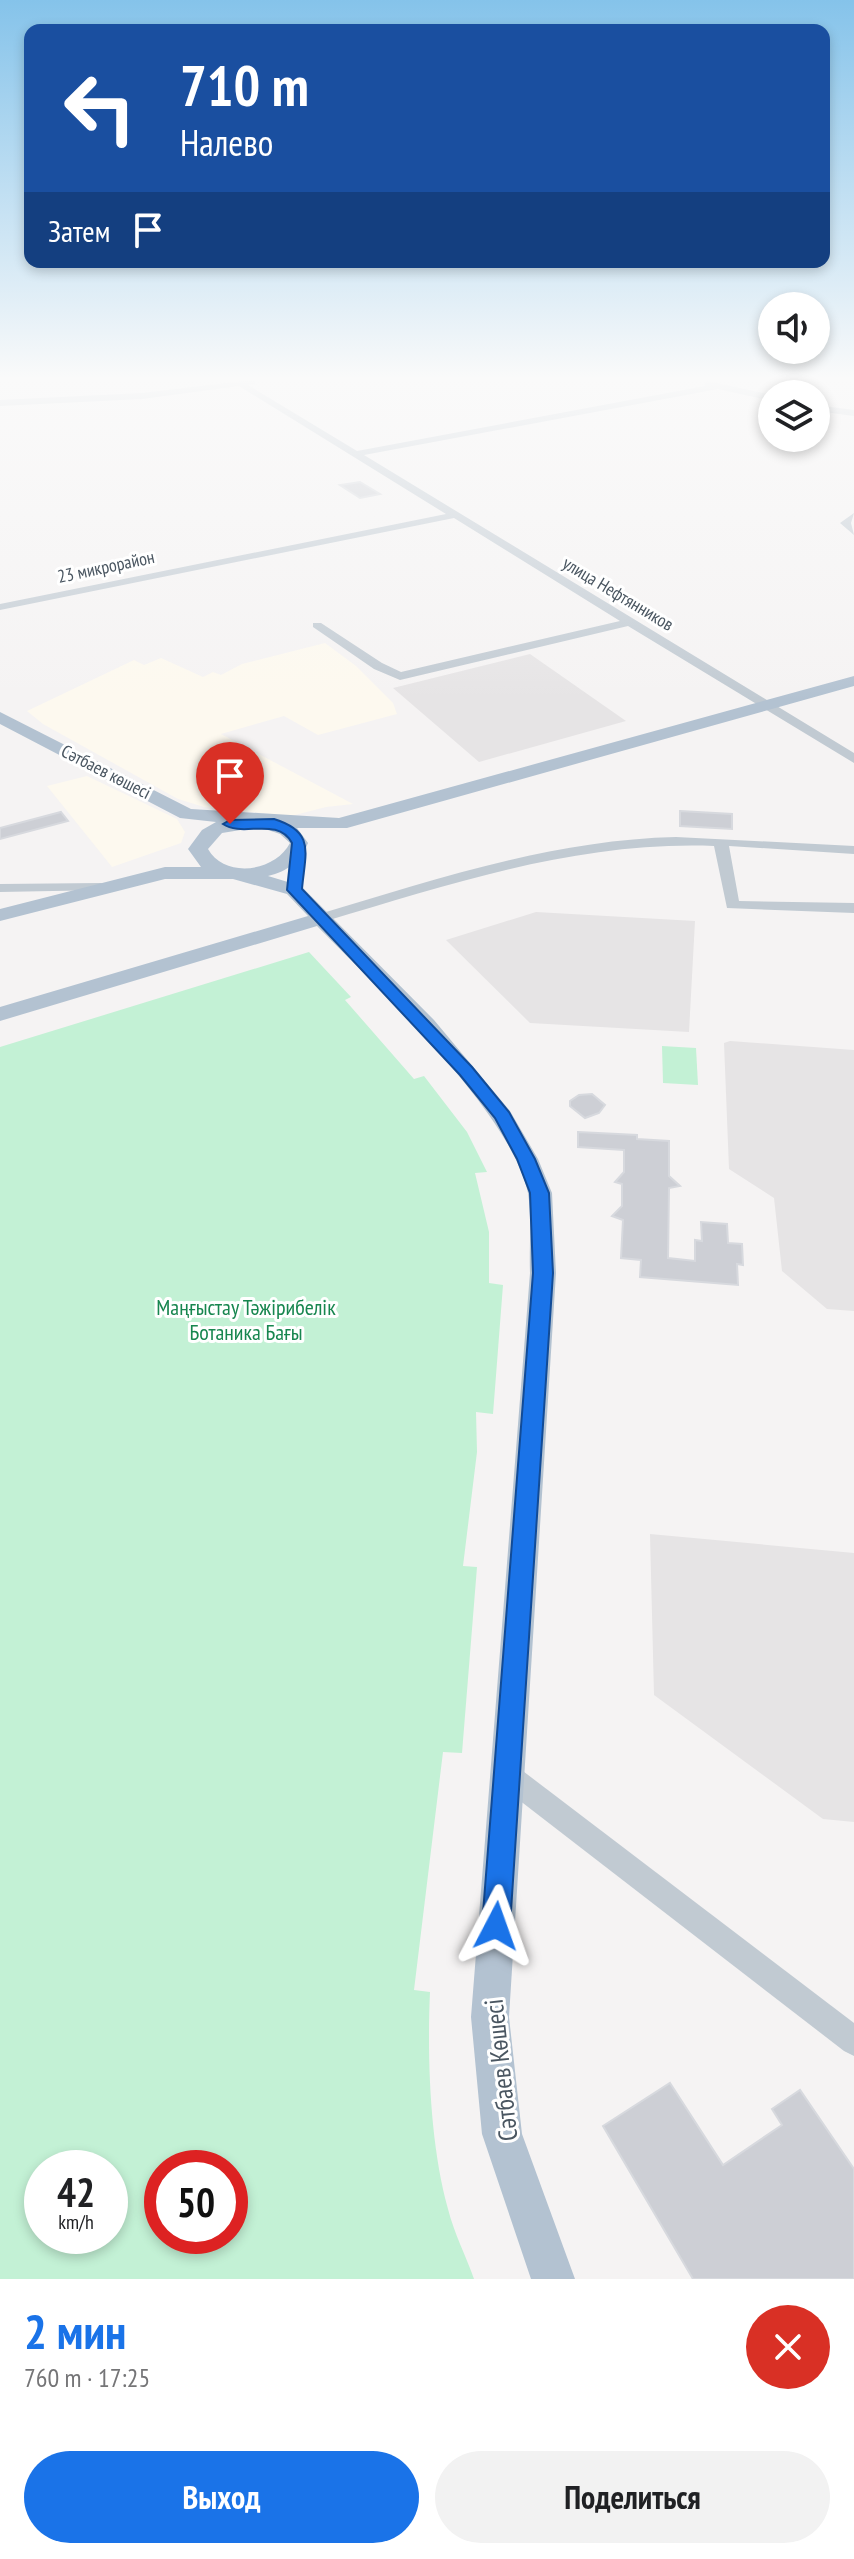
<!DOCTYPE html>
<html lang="ru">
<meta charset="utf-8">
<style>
body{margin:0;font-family:"PT Sans Narrow",sans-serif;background:#f2f2f2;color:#202124;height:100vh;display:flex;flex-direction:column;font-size:30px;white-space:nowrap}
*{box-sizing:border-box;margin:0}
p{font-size:26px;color:#757577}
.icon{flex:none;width:44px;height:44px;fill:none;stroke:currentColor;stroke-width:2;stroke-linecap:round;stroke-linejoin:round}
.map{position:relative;height:2279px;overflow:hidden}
.panel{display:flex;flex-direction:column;background:#fff;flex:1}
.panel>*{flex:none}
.top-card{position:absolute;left:24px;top:24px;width:806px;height:244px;border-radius:16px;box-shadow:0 4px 12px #0003;background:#1a4fa0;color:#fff;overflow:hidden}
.buttons{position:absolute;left:758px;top:292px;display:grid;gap:16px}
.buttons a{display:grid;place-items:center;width:72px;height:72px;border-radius:50%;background:#fff;box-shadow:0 4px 12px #0003;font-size:40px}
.speed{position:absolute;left:24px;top:2150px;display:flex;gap:16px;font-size:40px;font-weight:700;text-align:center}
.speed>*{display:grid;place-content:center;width:104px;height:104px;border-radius:50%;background:#fff;box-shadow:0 4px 12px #0003;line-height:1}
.speed small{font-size:20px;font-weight:400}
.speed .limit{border:12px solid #d22;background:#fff;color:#111}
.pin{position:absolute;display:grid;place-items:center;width:68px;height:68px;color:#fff;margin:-82px -34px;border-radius:50% 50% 50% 0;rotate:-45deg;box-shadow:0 0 8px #0007}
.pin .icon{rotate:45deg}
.me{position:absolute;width:88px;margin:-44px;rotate:4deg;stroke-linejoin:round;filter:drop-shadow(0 0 6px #0008)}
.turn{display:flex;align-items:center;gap:28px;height:168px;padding:0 24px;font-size:36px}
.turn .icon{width:104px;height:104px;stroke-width:2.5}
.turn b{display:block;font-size:56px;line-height:68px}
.then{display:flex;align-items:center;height:76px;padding:0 24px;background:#0003;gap:16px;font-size:30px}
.round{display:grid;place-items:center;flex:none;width:84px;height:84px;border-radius:42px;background:#f2f2f2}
.headline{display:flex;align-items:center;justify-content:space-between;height:136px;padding:0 24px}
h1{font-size:48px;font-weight:700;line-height:60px;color:#1a73e8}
.action{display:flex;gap:16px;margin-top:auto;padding:16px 24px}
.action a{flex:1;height:92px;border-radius:48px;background:#1a73e8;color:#fff;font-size:32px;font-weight:700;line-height:92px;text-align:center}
.action a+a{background:#f2f2f2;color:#202124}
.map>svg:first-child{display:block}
.commercial{fill:#fdf9ef}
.education{fill:#e6e4e5}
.green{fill:#c3f1d5;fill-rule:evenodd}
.building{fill:#cdcfd5;stroke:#d7d9de;stroke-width:2}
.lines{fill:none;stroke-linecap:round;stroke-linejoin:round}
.minor{fill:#c1cad2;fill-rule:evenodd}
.major{fill:#b3c2d1;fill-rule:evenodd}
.route{fill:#1a73e8;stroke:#114b97;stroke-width:2}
.labels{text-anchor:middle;stroke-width:6;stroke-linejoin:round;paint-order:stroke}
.far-street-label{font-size:18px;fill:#4a5661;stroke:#fff}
.park-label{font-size:22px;fill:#17864f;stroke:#fff}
.near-street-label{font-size:26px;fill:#4a5661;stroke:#fff}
</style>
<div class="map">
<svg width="854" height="2279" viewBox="0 0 854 2279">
<rect width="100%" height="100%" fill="#f5f3f3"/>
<g class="commercial">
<polygon points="325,643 356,666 393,703 397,714 318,735 284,716 221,734 353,804 326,807 291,816 204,807 178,799 43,724 27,711 134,660 144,665 161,658 203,677 213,672 221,675 242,664"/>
<polygon points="87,776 177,819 185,832 181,843 112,867 47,786"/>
</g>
<g class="education">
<polygon points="530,654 626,721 479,762 393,688"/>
<polygon points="536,912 695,921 689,1032 530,1023 446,940"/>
<polygon points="730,1041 854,1050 854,1311 827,1309 782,1271 774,1198 729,1169 724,1043"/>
<polygon points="650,1534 854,1553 854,1822 823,1819 654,1695"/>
</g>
<g class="green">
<path d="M309,952l42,45 -6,3 69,79 10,-3 43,56 20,40 -12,1 14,59v51l14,2 -10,129 -17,-2 1,40 -14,114 14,1 -15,186 -19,-1 -29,238 16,2c-3,66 0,153 18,217 6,24 18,47 26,70h-474v-1232zM42,2168h68v68h-68zM162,2168h68v68h-68z"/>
<polygon points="662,1046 696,1048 698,1085 663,1083"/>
</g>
<g class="building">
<polygon points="360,482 380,494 360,498 340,485"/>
<polygon points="680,811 732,814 732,829 680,826"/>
<polygon points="61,812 68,821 0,839 0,828"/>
<polygon points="592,1094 605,1105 599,1113 585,1118 570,1106 570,1101 579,1095"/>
<polygon points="578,1132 637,1135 637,1139 669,1141 669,1176 680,1186 669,1188 668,1258 695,1261 695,1240 702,1241 701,1222 727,1224 728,1243 742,1244 743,1265 737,1264 738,1285 640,1277 641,1260 621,1258 623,1220 612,1216 622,1206 622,1184 615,1182 624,1172 624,1150 578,1147"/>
<polygon points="670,2083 723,2165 782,2125 772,2109 800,2090 854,2169 854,2279 693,2279 603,2126"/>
</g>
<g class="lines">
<g class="minor">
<polygon points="243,381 255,381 255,384 248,385 357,451 705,386 704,384 708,381 772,395 772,401 718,389 364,455 854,753 854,763 628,626 400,680 374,669 313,627 313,623 321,623 382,663 401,672 620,621 454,518 0,610 0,604 446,514 239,386 142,399 0,406 0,400 142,393"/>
<polygon points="816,405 854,410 854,416 816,411"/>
<polygon points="854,513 851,523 854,535 840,523"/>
<path d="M676,837l178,9v8l-125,-8 10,55 115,2v10l-127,-5 -13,-62c-135,-5 -260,37 -388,75l-5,2 -8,-5 3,-3c118,-35 235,-75 360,-78z"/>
<polygon points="101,883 108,887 106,890 0,892 0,884"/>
<polygon points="506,1762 515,1765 854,2023 854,2056 844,2051 497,1783 493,1774 497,1765"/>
</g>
<path class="major" d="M854,676v10l-507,142h-50l11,15c-8,19 -20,28 -40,33l33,10 133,134 76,91 28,48 14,34 4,80 -47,744 13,117 53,145h-44l-49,-145 -11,-117 59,-744c-1,-25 2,-55 -2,-80 -17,-81 -152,-207 -211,-267l-317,95v-14l308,-91 -21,-22 -54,-15h-68l-165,42v-12l165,-42h36l-13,-18 14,-19 14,-8 -36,-4 -180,-94v-12l191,97 148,9zM259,827l21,7 10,9c-15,29 -65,36 -82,6l14,-16z"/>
</g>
<linearGradient id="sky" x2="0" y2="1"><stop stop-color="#85c3ea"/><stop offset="0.54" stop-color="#fafafa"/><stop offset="1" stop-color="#fafafa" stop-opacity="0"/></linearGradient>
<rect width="854" height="700" fill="url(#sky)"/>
<path class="route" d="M274,819c42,13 31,34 28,70l170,178 37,45 26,47 14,34 4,80 -43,653 -4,10 -10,4 -10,-4 -4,-10 51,-653 -3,-80 -13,-34 -22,-41 -35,-43 -173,-185 5,-47c-15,-27 -49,-5 -69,-19l7,-4z"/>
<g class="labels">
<g class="far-street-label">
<text transform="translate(106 567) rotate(-12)" y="6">23 микрорайон</text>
<text transform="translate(618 594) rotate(31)" y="6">улица Нефтянников</text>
<text transform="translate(106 772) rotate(27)" y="6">Сәтбаев көшесі</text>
</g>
<g class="park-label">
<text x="246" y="1315">Маңғыстау Тәжірибелік<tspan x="246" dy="25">Ботаника Бағы</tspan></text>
</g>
<g class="near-street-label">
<text transform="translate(501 2070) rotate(-96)" y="9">Сәтбаев Көшесі</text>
</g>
</g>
</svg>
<div class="buttons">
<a><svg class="icon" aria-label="sound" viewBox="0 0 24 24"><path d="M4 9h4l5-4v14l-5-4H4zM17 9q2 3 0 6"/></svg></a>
<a><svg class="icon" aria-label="layers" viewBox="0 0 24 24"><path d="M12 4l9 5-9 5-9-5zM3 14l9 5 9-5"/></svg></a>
</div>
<div class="speed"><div>42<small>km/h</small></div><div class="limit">50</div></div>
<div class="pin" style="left:230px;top:824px;background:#d93025"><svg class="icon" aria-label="arrive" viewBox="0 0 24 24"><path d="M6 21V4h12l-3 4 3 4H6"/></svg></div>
<svg class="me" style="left:496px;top:1926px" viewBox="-20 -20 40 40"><path d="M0-17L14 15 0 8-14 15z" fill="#1a73e8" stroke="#fff" stroke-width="4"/></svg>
<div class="top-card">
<div class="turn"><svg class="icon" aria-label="left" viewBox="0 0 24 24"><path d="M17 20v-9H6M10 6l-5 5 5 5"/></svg><div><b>710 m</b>Налево</div></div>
<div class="then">Затем<svg class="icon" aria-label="arrive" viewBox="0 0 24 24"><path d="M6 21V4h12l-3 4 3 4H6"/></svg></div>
</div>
</div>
<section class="panel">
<div class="headline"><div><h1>2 мин</h1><p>760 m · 17:25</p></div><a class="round" style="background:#d93025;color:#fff"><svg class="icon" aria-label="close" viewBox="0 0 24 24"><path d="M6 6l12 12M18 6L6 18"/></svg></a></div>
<div class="action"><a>Выход</a><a>Поделиться</a></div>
</section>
